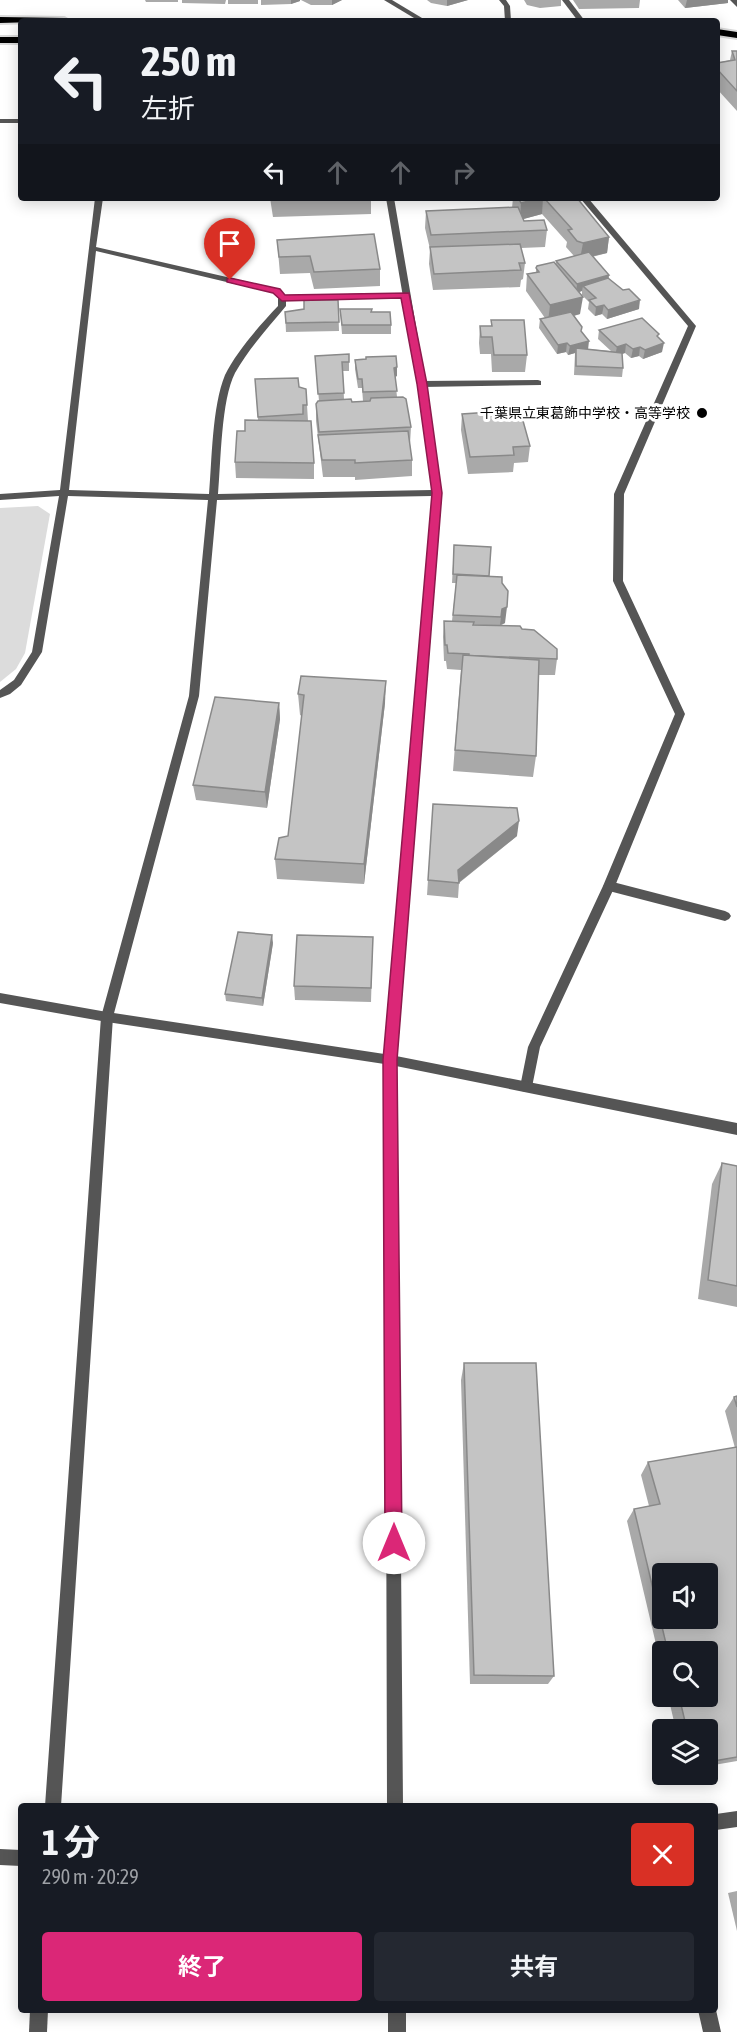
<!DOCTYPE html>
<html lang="ja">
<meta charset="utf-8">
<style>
body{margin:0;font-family:"Asap Condensed","Noto Sans JP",sans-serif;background:#242831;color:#f1f3f6;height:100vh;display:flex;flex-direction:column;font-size:22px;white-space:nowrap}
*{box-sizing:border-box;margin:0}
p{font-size:20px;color:#9ea1a6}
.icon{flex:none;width:33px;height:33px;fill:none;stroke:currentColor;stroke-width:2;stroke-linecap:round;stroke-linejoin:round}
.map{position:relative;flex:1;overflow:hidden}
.details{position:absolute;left:18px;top:1803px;width:700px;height:210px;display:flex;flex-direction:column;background:#171b24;border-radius:6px;box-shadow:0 3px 15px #0003}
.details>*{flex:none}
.top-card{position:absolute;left:18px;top:18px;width:702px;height:183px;border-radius:6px;box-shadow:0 3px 15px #0003;background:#171b24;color:#f1f3f6;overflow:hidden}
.controls{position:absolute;left:652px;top:1563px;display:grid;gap:12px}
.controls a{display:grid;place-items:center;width:66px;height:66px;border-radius:6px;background:#171b24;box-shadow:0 3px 15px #0003;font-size:30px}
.pin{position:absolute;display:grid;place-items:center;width:51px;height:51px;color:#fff;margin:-62px -26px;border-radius:50% 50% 50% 0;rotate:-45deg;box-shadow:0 0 6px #0007}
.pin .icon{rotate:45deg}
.me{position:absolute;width:66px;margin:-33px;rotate:0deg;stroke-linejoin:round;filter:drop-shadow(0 0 4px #0008)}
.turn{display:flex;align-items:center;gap:21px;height:126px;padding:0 24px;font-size:27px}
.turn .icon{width:78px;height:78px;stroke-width:2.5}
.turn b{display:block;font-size:42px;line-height:51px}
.lanes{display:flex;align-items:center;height:57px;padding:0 24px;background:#0003;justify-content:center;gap:30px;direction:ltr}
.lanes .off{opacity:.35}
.round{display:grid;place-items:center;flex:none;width:63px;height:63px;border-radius:6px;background:#242831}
.summary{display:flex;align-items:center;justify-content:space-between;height:102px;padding:0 24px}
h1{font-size:36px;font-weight:700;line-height:45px}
.action{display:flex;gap:12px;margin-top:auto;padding:12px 24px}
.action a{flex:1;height:69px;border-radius:6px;background:#db2777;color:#fff;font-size:24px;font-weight:700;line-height:69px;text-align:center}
.action a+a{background:#242831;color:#f1f3f6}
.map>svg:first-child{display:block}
.green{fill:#dcdcdc}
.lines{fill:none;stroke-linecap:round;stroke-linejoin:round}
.trunk-casing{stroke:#dbdbdb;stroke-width:4}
.service{fill:#555;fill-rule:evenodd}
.minor{fill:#555;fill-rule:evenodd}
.tertiary{fill:#555;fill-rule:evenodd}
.trunk{fill:#000;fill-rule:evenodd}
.wall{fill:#a9a9a9}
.shaded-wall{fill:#898989}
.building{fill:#c4c4c4;stroke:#898989;stroke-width:1.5;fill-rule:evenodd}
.route{fill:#db2777;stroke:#8e194d;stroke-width:1.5}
.poi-dot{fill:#000;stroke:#fff;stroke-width:2}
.labels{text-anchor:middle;stroke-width:6;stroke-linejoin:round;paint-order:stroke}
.far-poi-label{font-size:14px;fill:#000;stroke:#fff;text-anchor:end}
</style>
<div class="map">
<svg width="737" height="2032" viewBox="0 0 737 2032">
<rect width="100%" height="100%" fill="#fff"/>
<polygon class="green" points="38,506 50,514 25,653 16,669 0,682 0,508"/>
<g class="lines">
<g class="trunk-casing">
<g id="trunk">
<polygon points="0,17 64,18 69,21 0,23"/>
<polygon points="717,29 737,32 737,38 717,35"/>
<rect x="0" y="37" width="21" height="6"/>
</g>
</g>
<g class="service">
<polygon points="499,0 506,0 510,6 511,21 505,21 504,6"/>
<polygon points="405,293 409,295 408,297 282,301 278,298 282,295"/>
<polygon points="538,380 541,381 541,385 422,387 418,384 422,381"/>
<polygon points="609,881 725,911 729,913 731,916 729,919 725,921 609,891 603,886"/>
<polygon points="737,1811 737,1827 716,1830 716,1814"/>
<polygon points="698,2010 716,2010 721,2032 703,2032"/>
</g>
<g class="minor">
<polygon points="384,0 392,0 427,21 419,21"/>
<polygon points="562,0 569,0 585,21 578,21"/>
<polygon points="730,0 737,0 737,7"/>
<rect x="0" y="119" width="21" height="4"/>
<path d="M95,198h8l-7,49 183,42 7,9v8c-18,22 -37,42 -51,67 -14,27 -14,89 -17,121l214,-4 -14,-106 -32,-186h8l32,186 16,109 -45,567 6,746h-16l-2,-746 47,-564 -215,4 -18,196 -86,321 -52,789h-16l56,-789 88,-321 19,-196 -140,-4 -26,156 -21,33 -11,9 -10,4v-8l14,-10 18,-28 27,-156 -59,4v-6l60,-4zM96,251l177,42 5,5v8c-18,19 -42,46 -53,69 -13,32 -13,84 -16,119l-140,-4z"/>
<polygon points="580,198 588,198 696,326 624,494 623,581 685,714 615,886 540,1047 532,1087 530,1091 526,1092 522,1091 520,1087 528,1047 603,886 675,714 613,581 614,494 688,326"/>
<polygon points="0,1849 21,1850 21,1866 0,1865"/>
<polygon points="30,2010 48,2010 47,2032 29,2032"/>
<rect x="388" y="2010" width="18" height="22"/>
</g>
<polygon class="tertiary" points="0,993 107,1012 391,1055 737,1123 737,1135 391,1065 107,1022 0,1003"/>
<use href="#trunk" class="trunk"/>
</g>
<g class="wall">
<polygon points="145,0 178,0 178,2 146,2"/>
<polygon points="182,0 226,0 225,4 182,3"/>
<rect x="228" y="0" width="30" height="4"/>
<polygon points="261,0 300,0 300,1 291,4 261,5"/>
<polygon points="301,0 342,0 332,5 311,5"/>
<polygon points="427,0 468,0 447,6 431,3"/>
<polygon points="524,0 561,0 561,6 540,8 527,5"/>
<polygon points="573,0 640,0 639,8 579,9"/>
<polygon points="678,0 728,0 728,3 685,8"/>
<polygon points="732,51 737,51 737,111 717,89 717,63 730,60"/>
<polygon points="270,198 371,198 371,214 273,217"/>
<polygon points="513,198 577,198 609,237 607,253 592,257 609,279 639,309 607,319 602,314 595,316 588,309 589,302 582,295 582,291 579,292 580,314 574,316 581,331 588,349 611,351 598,339 599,330 658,337 662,352 643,359 639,356 631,358 625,353 622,354 623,368 622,377 574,375 575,353 568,355 566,352 557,354 539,328 540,319 545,318 526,291 527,274 536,272 536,268 556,264 556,261 574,256 566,247 567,242 542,214 523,219 524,221 547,230 545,247 521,248 525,263 523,279 521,280 520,287 433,290 429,264 430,249 425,228 426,211 512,208"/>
<polygon points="277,240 380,269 380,286 314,289 310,273 280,274"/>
<polygon points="338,300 339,331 286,332 285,312 304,309"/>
<polygon points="340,309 372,309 372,312 391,325 391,334 342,334"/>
<polygon points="491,320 527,355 525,372 492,372 491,354 480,354 479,343 480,326 491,326"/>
<polygon points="349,354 349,371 343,371 344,400 352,402 363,401 362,388 358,388 355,369 355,360 397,376 395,377 397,397 411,427 410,444 412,460 412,476 355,480 355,477 323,477 316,421 316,404 319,401 315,356"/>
<polygon points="255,379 299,387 307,405 308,421 314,463 314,479 236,478 235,462 245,431 258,420"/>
<polygon points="462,414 530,446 528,462 514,463 513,472 468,474 461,430"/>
<polygon points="454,545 489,576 502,583 505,623 500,626 522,629 557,659 555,675 539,675 536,756 533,777 453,771 461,670 447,669 446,661 444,661 443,637 444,621 452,621 456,583 452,583"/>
<polygon points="298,694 385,703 364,884 277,879 275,859 288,836 302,716 300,715"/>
<polygon points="279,703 280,719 267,808 196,800 193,785"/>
<polygon points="433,804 517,836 459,883 458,898 427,895"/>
<polygon points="373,937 371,1002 295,1000 294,986"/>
<polygon points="273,943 263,1006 226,1001 225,994"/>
<polygon points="722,1163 737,1166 737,1307 698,1299 712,1184"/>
<polygon points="464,1363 554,1676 548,1684 470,1684 461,1380"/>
<polygon points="737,1396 737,1761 708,1766 708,1730 676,1730 668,1696 708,1696 708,1652 663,1652 663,1674 627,1521 634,1509 649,1506 641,1475 648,1462 735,1448 725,1411 734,1397"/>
<polygon points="737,1891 737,1931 728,1893"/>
</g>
<g class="shaded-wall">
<polygon points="291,0 300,0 300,1 291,4"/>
<polygon points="332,0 342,0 332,5"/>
<polygon points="447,0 468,0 447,6"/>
<polygon points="687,0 728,0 728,3 685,8"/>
<polygon points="540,198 543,198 542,214 520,220 521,203"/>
<polygon points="609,237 607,253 580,259 583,243"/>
<polygon points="609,275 608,285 583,286 582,291 576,293 577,284"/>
<polygon points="583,297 580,314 548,322 550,305"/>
<polygon points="640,300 639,309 607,319 608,310"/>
<polygon points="604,305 602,314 595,316 596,307"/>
<polygon points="589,341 588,350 576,348 575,353 568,355 570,346"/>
<polygon points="567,343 566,352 557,354 558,345"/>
<polygon points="664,343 662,352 643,359 645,350"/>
<polygon points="626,344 625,353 615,356 617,347"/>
<polygon points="640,347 639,356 631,358 633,349"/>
<polygon points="397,367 397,376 394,377 394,368"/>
<polygon points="507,607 505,623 500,625 499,633 502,609"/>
<polygon points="386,681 385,703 364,884 364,864"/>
<polygon points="279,703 280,719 267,808 265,792"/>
<polygon points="519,821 517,836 457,884 458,870"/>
<polygon points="272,935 273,943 263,1006 262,998"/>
</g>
<g class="building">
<polygon points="732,51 737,51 737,91 717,69 717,63 735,60"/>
<polygon points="272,198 346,198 272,200"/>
<polygon points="518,198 540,198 521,203"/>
<polygon points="544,198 577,198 609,237 583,243 577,241 568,230 572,229"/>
<polygon points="518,207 524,221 544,220 547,230 431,235 426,211"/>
<polygon points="374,234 380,269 314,272 310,256 279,257 277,240"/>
<polygon points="520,244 525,263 519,263 521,270 434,274 430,247"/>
<polygon points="589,252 609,275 577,284 556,261"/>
<polygon points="554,262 583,297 550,305 527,274 539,272 536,268 537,266"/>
<polygon points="608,278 623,290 629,289 640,300 608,310 604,305 596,307 589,300 596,298 583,286"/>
<polygon points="304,300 338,300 339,322 286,323 285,312 304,309"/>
<polygon points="340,309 372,309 371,312 390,312 391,325 342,325"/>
<polygon points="571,312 582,327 581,331 589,341 570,346 567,343 558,345 540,319"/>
<polygon points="642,318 659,334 657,336 664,343 645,350 640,347 633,349 626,344 617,347 599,330"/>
<polygon points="491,320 524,320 527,355 494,355 492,337 481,337 480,326 492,326"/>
<polygon points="576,348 622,353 623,368 576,366"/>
<polygon points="349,354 349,362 342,362 344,393 318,394 315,356"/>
<polygon points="396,356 397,367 394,368 397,391 363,392 362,379 358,379 355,360 366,359 366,357"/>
<polygon points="298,378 299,387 306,389 307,405 303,405 303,414 258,417 255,379"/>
<polygon points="403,397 406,399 411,427 319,432 316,404 318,401 351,399 352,402 370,401 371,398"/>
<polygon points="520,410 530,446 513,447 514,455 470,457 462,414"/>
<polygon points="245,420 311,421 314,463 235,462 237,431 245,431"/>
<polygon points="408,431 412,460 355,463 355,460 322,460 318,435"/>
<polygon points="454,545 491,547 489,576 453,574"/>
<polygon points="457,575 502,577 502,583 508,591 507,607 502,609 501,617 453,615"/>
<polygon points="444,621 474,622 473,625 520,626 522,629 534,630 557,649 557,659 481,656 469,656 469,654 448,653 447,645 445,645"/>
<polygon points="463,655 539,660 536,756 455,750"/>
<polygon points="301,676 386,681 364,864 275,859 279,838 288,836 304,695 298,694"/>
<polygon points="215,697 279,703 265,792 193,785"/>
<polygon points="433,804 517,808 519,821 458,870 459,883 428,880"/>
<polygon points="238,932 272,935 262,998 225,994"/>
<polygon points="297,935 373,937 371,988 294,986"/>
<polygon points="722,1163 737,1166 737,1286 708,1280"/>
<polygon points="464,1363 536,1363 554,1676 474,1675"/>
<polygon points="737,1396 737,1407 734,1397"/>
<path d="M737,1447v310l-29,5v-32h-21l-8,-34h29v-44h-40l-34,-143 26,-5 -12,-42zM663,1574h45v44h-45z"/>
</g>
<polygon class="route" points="230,278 280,289 285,295 409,293 427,384 442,493 397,1060 402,1543 400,1549 394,1552 388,1549 385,1543 383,1060 432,493 417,384 401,298 282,301 273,293 227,282 227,279"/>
<circle class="poi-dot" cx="702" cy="413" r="6"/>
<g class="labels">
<g class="far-poi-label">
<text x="690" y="418">千葉県立東葛飾中学校・高等学校</text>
</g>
</g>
</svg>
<div class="controls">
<a><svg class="icon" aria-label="sound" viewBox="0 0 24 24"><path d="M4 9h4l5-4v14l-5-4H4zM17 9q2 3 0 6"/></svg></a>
<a><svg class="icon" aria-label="search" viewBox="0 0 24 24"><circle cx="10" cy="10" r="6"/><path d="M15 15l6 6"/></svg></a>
<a><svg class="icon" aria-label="layers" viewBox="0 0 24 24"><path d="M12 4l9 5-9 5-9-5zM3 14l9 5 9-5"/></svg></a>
</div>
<div class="pin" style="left:230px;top:280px;background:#d93025"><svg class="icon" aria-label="arrive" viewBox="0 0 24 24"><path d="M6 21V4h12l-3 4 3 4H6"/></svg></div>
<svg class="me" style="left:394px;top:1543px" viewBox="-20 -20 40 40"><circle r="19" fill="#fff"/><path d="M0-13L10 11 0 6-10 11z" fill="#db2777"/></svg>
<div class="top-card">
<div class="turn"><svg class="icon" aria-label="left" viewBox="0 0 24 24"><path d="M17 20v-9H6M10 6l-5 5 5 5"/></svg><div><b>250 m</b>左折</div></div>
<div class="lanes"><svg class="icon" aria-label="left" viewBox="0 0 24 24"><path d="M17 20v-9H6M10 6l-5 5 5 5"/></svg><svg class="icon off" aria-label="ahead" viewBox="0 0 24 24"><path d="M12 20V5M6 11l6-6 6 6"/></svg><svg class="icon off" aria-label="ahead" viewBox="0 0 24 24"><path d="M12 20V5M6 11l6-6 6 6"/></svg><svg class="icon off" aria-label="right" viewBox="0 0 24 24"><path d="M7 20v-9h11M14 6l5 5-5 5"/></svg></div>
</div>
<section class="details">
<div class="summary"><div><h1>1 分</h1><p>290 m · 20:29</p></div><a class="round" style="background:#d93025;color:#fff"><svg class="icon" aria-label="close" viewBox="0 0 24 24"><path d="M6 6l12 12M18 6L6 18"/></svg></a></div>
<div class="action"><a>終了</a><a>共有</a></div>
</section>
</div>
